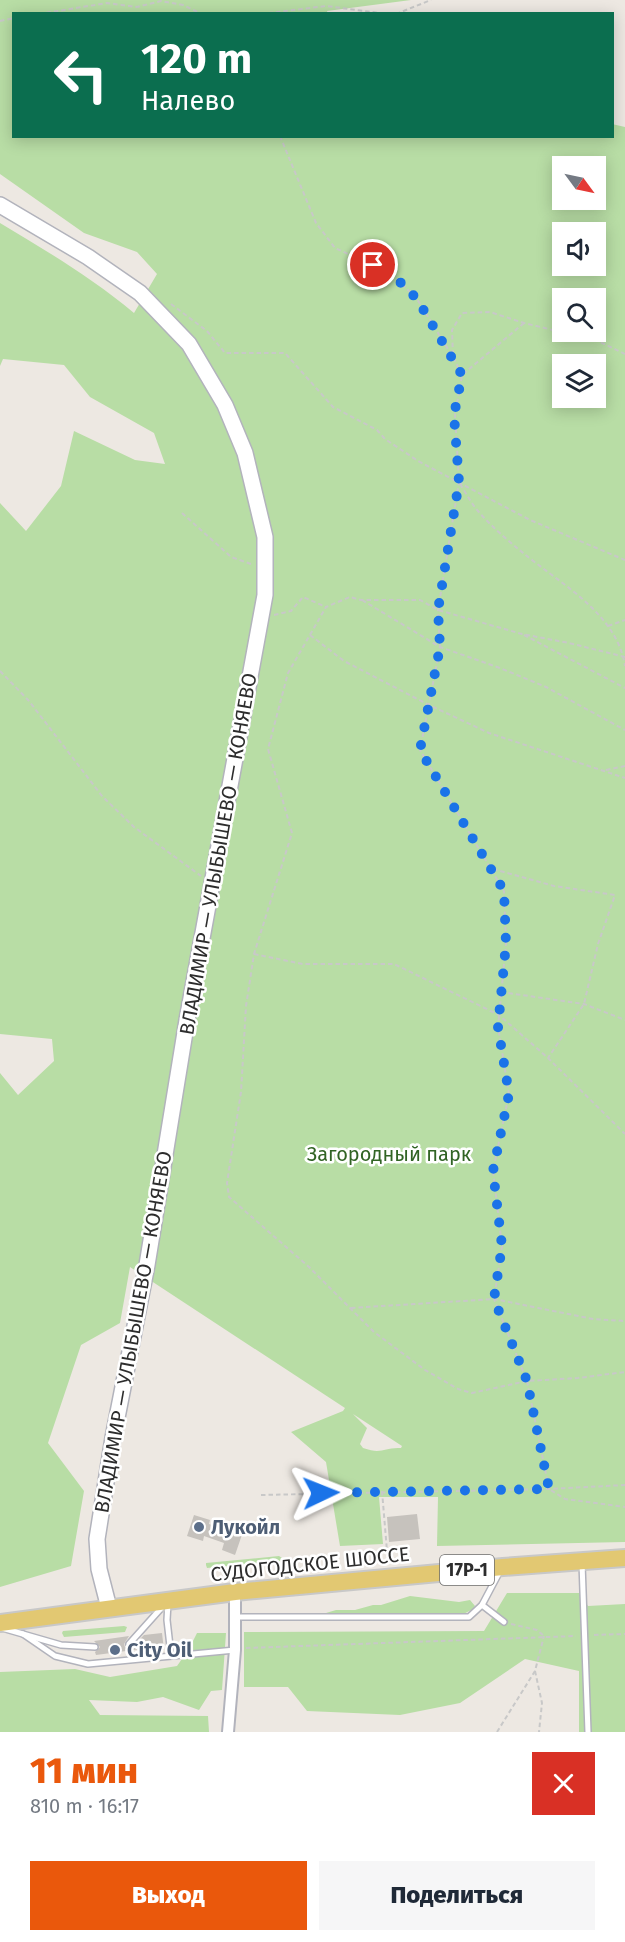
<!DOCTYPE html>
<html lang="ru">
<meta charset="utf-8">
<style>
body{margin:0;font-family:"Fira Sans",sans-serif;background:#f6f6f7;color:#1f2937;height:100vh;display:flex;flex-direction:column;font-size:22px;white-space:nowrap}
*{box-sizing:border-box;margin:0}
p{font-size:20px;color:#747a83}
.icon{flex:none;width:33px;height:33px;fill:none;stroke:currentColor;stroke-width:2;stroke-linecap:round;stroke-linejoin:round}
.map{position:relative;height:1732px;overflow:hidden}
.details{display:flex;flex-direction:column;background:#fff;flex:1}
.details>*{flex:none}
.banner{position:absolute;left:12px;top:12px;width:602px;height:126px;border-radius:0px;box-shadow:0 3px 15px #0003;background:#0b6e4f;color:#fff;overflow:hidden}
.needle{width:39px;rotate:123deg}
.fabs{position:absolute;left:552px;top:156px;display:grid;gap:12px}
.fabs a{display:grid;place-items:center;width:54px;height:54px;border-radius:0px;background:#fff;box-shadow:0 3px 15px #0003;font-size:30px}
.pin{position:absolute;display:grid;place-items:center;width:51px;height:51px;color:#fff;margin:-26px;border:3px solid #fff;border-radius:50%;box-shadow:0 2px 6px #0007}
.me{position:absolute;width:66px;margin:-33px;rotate:88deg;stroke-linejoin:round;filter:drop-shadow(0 0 4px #0008)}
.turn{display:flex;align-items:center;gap:21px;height:126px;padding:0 30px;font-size:27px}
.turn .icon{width:78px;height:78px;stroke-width:2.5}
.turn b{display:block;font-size:42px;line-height:51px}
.round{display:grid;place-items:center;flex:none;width:63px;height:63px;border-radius:0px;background:#f6f6f7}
.overview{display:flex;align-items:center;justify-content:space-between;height:102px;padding:0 30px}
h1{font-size:36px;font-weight:800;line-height:45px;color:#ea580c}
.primary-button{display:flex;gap:12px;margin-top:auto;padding:12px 30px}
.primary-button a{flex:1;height:69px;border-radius:0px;background:#ea580c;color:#fff;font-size:24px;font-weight:800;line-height:69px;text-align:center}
.primary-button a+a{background:#f6f6f7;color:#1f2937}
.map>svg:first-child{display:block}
.green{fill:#b8dda5;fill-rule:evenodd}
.building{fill:#c6c2bd}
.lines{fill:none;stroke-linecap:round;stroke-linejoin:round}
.lane-casing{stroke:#b2b3bc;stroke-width:8}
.street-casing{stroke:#b2b3bc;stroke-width:14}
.secondary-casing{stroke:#b2b3bc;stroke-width:18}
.primary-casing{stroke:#c8c8c8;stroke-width:20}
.path{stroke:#c8c8c8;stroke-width:2;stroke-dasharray:4.5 3;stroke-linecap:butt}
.lane{stroke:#fff;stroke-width:5}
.street{stroke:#fff;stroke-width:10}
.secondary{stroke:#fff;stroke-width:15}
.primary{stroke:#e2c872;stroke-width:16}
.route{stroke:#1a73e8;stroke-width:10;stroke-dasharray:0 18}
.service-dot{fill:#5c6f8a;stroke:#fff;stroke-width:2}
.labels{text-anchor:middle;stroke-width:5;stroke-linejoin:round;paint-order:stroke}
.shield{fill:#fff;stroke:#6c6c6c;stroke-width:1.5}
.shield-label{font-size:18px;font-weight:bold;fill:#2d2d2d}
.street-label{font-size:20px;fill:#2d2d2d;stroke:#fff}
.park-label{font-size:20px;fill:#316424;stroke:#fff}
.service-label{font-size:20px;font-weight:bold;fill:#4e5e75;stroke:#fff;text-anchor:start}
</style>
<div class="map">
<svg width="625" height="1732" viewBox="0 0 625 1732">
<rect width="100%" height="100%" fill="#ede8e2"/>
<g class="green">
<path d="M0,0h411l-84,11 1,3h-314v122h598v-12l13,3v1415l-188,4 1,-49h-59l4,47 -43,2 -14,-84 -35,-30 52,-21 2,-3 -215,-141 -10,56 -39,22 -33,98 36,48 -13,75 -71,21v-514l18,22 36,-34 -2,-22 -52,-5v-531l26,28 35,-45 13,-55 61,29 30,4 -11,-31 -64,-36 -26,-32 -61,-6 -3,7v-143c47,28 92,55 134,90l23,-39 -20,-22 -53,-19 -84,-59zM562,166h34v34h-34zM562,232h34v34h-34zM562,298h34v34h-34zM562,364h34v34h-34zM353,1414l49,32 -1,2c-18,-1 -18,7 -38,0l-3,-4 7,-16z"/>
<polygon points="279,1556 282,1558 280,1561 207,1568 206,1565 206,1563"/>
<polygon points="507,1593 579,1593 588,1606 625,1604 625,1732 579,1732 579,1671 525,1659 460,1703 400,1715 307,1711 288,1687 244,1687 244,1632 484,1631"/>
<polygon points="410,1596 459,1602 470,1600 475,1606 473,1609 456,1618 327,1617 326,1613 336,1610 355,1610 373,1605 381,1605"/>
<polygon points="124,1626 127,1627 125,1632 64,1637 62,1633 63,1631"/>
<polygon points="197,1633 226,1633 222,1690 211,1691 199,1710 163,1697 137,1702 89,1700 100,1715 208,1716 209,1732 0,1732 0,1672 75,1669 110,1677 177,1666 189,1649"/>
</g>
<g class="building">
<polygon points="417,1514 420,1539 389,1542 387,1517"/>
<polygon points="194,1515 210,1520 209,1524 229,1531 233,1522 245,1526 235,1555 222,1550 224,1543 204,1536 203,1541 187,1536"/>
<polygon points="162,1633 164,1650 142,1652 141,1649 96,1655 95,1652 100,1647 94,1641 129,1636 124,1644 125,1647 130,1649 144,1635"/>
</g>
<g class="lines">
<g class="lane-casing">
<g id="lane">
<polyline points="582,1563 588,1732"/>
<polyline points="168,1603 167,1620 171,1655"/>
<polyline points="482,1605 504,1622"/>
<polyline points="235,1617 469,1617 482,1605 500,1571"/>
<polyline points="2,1628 61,1645 95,1647"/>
<polyline points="23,1634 55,1656 88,1664 235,1650"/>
<polyline points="129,1644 164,1605"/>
</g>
</g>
<g class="street-casing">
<polyline id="street" points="228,1732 235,1650 235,1592"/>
</g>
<g class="secondary-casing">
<polyline id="secondary" points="0,205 88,257 140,293 189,344 225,405 245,453 265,537 265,595 187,1020 147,1265 113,1438 97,1539 99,1569 109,1608"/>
</g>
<g class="primary-casing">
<polyline id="primary" points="0,1623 235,1592 503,1567 625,1558"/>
</g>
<g class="path">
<polyline points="39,14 107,3 137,7 161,1 183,5 202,14"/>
<polyline points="261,14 326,6 387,14"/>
<polyline points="396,14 431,0"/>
<polyline points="0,21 14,18"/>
<polyline points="280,136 316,223 335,248 392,274 417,299 453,357"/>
<polyline points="171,304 207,331 225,353 285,353 333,407 377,430 385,439 418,461 530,520 625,560"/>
<polyline points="524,323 462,375 455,415 459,482 438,610 440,647 420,750 504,891 506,944 498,1027 509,1094 493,1171 502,1246 494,1299 527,1381 549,1489 565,1499 625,1507"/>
<polyline points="462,375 453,357 452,330 462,313 490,312 524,323 598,341 625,354"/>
<path d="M460,484c6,9 11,19 18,27 13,15 29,29 44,41 37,31 95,61 103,114"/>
<polyline points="182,513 231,557 251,564"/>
<polyline points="362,600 440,647 500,668 546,687 625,730"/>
<polyline points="274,615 291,611 303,597 326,607"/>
<polyline points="608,626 625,620"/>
<polyline points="310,635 344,661 429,705 489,733 625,778"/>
<polyline points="524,635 625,688"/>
<polyline points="625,657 569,643 522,634 438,610 420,600 361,600 350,597 326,607 288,673 268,749 292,833 254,954 246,1006 241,1092 227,1183 229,1197 309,1267 374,1332 425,1370 458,1389 472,1393 527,1381 578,1378 625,1372"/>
<polyline points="0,671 29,701 102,796 134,827 201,876"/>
<polyline points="606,770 625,766"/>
<polyline points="493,869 554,886 615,895 598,944 584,1004 548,1058"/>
<polyline points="254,954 303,964 394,964 499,1015 548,1058 625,1134"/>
<polyline points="501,992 584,1004 625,1020"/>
<polyline points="351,1308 494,1299 593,1319 625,1321"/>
<polyline points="382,1491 388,1563"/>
<polyline points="261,1495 549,1489 625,1485"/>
<polyline points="511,1624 537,1630 544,1636"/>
<polyline points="594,1635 625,1634"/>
<polyline points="246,1648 576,1636"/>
<polyline points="535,1671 542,1703 539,1732"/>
<polyline points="497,1732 535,1671 544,1636"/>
</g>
<use href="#lane" class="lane"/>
<use href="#street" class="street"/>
<use href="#secondary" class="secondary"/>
<use href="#primary" class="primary"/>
</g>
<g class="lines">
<polyline class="route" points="321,1493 549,1489 527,1381 494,1299 502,1246 493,1171 509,1094 498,1027 506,944 504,891 420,750 440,647 438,610 459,482 454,415 462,375 417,299 392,274 373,265"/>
</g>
<g class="service-dot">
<circle cx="199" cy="1527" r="6"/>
<circle cx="115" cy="1650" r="6"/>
</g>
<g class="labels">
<rect class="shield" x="440" y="1555" width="54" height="30" rx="4.5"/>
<g class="shield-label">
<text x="467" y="1576">17Р-1</text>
</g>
<g class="street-label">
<text transform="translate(218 854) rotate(-80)" y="7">ВЛАДИМИР — УЛЫБЫШЕВО — КОНЯЕВО</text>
<text transform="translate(133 1332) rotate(-80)" y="7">ВЛАДИМИР — УЛЫБЫШЕВО — КОНЯЕВО</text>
<text transform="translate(310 1564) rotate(-6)" y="7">СУДОГОДСКОЕ ШОССЕ</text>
</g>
<g class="park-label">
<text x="389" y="1161">Загородный парк</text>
</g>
<g class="service-label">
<text x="211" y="1534">Лукойл</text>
<text x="127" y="1657">City Oil</text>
</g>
</g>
</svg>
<div class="fabs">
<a><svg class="needle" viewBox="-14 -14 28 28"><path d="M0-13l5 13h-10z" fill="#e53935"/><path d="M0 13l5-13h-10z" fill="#747a83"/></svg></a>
<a><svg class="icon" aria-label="sound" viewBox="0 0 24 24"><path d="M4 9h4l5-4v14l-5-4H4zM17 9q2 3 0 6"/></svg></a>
<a><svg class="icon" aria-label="search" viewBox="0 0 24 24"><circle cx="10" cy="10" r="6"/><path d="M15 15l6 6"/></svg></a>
<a><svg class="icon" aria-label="layers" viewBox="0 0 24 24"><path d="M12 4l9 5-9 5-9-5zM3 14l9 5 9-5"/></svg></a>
</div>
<div class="pin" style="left:373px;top:265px;background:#d93025"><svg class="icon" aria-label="arrive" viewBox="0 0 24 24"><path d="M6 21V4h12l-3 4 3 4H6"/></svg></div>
<svg class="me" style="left:321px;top:1493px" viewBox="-20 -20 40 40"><path d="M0-17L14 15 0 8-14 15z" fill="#1a73e8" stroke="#fff" stroke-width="4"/></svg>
<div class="banner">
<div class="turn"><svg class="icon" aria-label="left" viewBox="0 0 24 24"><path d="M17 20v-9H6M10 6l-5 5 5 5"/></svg><div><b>120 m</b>Налево</div></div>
</div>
</div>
<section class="details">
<div class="overview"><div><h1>11 мин</h1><p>810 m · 16:17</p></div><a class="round" style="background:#d93025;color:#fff"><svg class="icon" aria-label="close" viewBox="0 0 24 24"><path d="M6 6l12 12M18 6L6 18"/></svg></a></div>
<div class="primary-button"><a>Выход</a><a>Поделиться</a></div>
</section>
